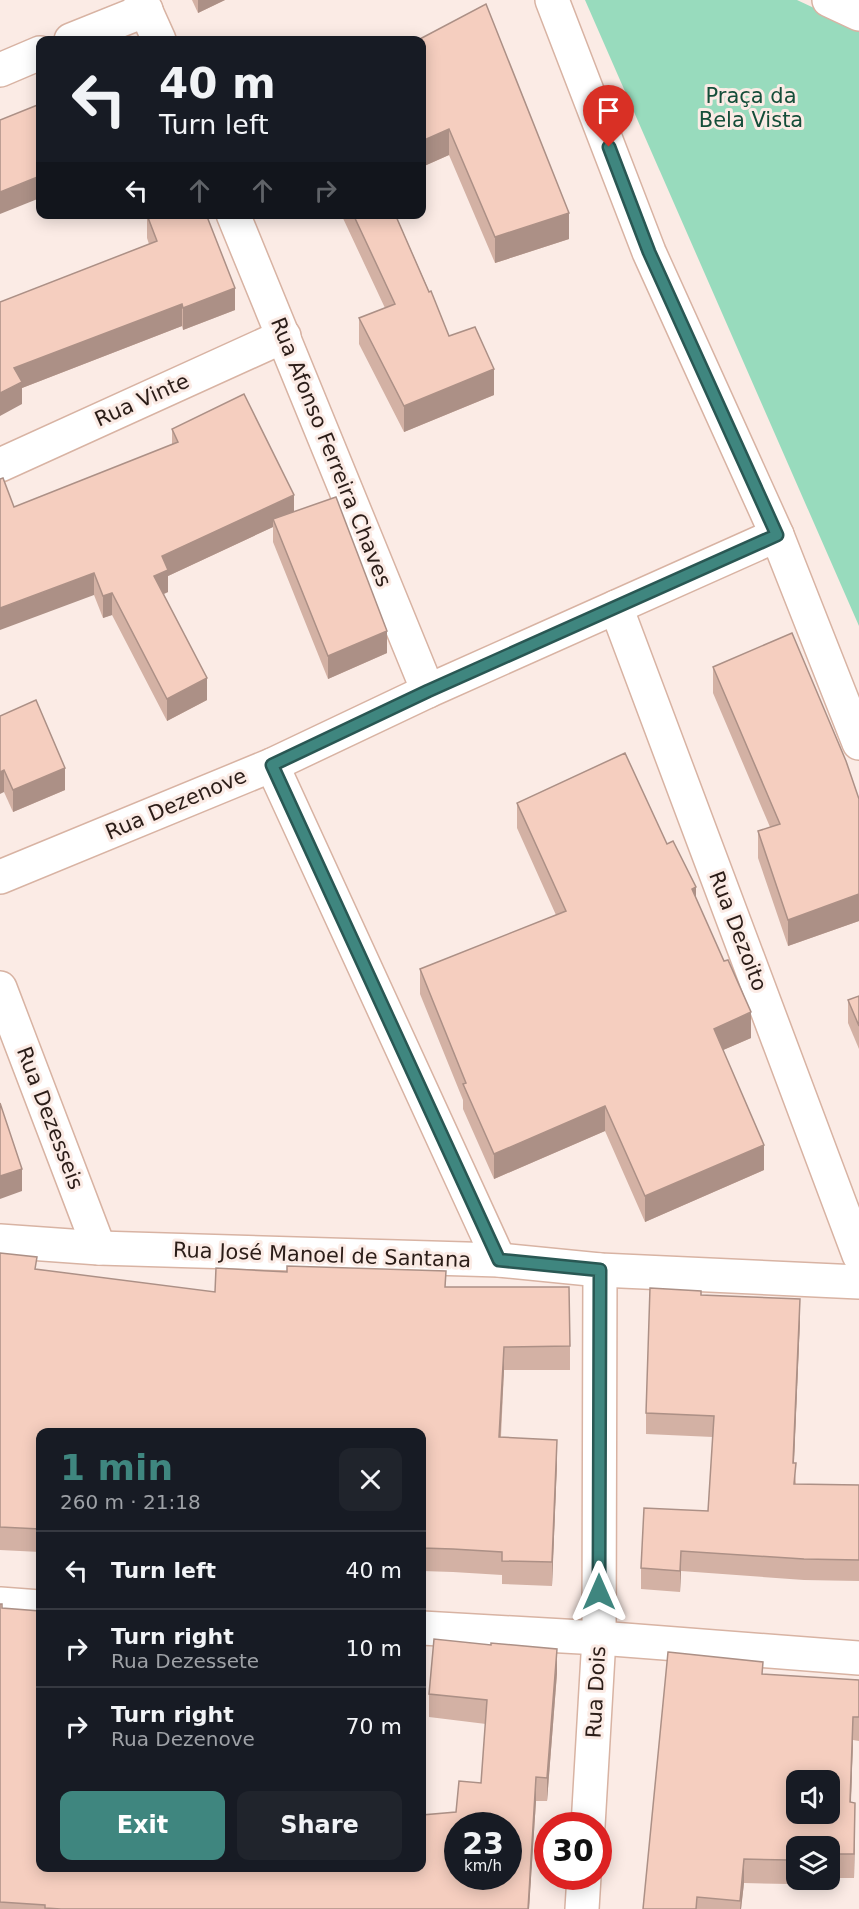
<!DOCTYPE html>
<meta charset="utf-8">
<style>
body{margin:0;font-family:"DejaVu Sans",sans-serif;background:#20242c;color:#f1f3f6;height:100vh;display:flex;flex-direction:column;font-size:22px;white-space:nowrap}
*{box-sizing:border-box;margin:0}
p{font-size:20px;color:#9ea1a6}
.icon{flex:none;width:33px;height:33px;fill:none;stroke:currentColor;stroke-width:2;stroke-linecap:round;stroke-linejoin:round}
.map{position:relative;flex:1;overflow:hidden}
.side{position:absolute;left:36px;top:1428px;width:390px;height:444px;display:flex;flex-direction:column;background:#171b24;border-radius:12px;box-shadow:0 3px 15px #0003}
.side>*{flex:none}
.banner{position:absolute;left:36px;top:36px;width:390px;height:183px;border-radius:12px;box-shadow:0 3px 15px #0003;background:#171b24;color:#f1f3f6;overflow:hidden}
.tools{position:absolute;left:786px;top:1770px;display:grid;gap:12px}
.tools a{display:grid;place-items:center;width:54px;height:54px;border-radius:12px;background:#171b24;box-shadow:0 3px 15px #0003;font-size:30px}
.speed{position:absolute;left:444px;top:1812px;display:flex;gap:12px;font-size:30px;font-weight:700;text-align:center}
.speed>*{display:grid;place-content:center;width:78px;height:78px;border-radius:50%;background:#171b24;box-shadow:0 3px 15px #0003;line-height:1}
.speed small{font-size:15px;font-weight:400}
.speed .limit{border:9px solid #d22;background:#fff;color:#111}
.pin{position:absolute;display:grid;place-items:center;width:51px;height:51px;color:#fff;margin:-62px -26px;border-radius:50% 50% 50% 0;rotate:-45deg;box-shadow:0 0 6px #0007}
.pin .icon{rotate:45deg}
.me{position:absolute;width:66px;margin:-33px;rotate:0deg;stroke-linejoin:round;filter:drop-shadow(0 0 4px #0008)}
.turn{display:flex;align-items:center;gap:21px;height:126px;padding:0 24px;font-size:27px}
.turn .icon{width:78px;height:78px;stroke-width:2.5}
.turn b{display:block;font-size:42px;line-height:51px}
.lanes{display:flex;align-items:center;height:57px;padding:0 24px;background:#0003;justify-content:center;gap:30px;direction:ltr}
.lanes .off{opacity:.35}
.round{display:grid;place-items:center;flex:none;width:63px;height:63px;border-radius:12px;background:#20242c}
.headline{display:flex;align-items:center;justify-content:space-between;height:102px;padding:0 24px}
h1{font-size:36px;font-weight:800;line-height:45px;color:#3f867f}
.cta{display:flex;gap:12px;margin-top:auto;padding:12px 24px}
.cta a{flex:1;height:69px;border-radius:12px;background:#3f867f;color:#fff;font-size:24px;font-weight:800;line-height:69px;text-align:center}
.cta a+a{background:#20242c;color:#f1f3f6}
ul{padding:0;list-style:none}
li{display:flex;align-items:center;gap:18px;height:78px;padding:0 24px;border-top:2px solid #363941}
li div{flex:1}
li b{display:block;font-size:22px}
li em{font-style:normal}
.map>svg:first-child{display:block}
.green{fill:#98dbbd}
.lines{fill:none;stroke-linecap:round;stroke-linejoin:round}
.minor-casing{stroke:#d8b3a3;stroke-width:36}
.tertiary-casing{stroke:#d8b3a3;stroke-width:36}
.minor{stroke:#fff;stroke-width:33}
.tertiary{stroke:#fff;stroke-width:33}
.wall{fill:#d3b1a4}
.shaded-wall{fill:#ac9086}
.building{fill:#f5cebf;stroke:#ac9086;stroke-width:1.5;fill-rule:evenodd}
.route-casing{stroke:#295753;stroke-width:15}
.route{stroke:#3f867f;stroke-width:10}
.labels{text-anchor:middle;stroke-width:6;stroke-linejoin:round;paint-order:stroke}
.park-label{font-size:21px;fill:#144e39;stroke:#fbebe5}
.street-label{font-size:21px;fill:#2b1d18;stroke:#fbebe5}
</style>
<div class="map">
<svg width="859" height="1909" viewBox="0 0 859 1909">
<rect width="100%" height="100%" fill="#fbebe5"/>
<polygon class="green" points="585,0 797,0 859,29 859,626"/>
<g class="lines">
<g class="minor-casing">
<g id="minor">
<polyline points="141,0 159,40"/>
<polyline points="829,0 859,14"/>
<polyline points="71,40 146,10"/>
<polyline points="0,70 40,53"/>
<polyline points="233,214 428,691"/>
<polyline points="0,465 284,336"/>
<polyline points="616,607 859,1255"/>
<polyline points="272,765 499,1260"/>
<polyline points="0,877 272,765 428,691 777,535"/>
<polyline points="0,988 99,1248"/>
<polyline points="0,1241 99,1248 499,1260 600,1270 859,1282"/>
<polyline points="0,1604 40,1607"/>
<polyline points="422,1628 599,1638 859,1658"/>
<polyline points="588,1826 599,1638 600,1270"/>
<polyline points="582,1909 584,1876"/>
</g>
</g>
<g class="tertiary-casing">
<polyline id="tertiary" points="552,0 649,252 777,535 859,743"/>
</g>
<use href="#minor" class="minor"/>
<use href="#tertiary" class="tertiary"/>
</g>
<g class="wall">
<polygon points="192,0 225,0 198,13"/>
<polygon points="422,40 569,239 495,263 449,155 422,167"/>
<polygon points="341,214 395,214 449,336 494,395 404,432 359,344 359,318 385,308"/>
<polygon points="147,215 235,310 183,330 182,326 22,388 22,404 0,302 149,244 147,238"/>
<polygon points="172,429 294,512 387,653 328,679 273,542 273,527 168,576 168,592 164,594 207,700 167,721 112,615 103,618 94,595 14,507 172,445"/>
<polygon points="713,667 859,799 859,921 788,946 758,858 758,831 770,827 713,693"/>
<polygon points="0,716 65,790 13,812 4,792"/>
<polygon points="517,803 667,844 696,898 751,1038 723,1050 764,1170 645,1222 605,1131 494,1179 463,1109 463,1100 420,994 420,969 556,915 517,828"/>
<polygon points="859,996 859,1049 848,1023 848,1000"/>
<polygon points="0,1253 37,1270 215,1292 446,1287 570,1346 570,1370 504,1370 501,1437 557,1463 552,1586 502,1584 502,1575 453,1572 422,1571 422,1432 40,1432 40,1552 0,1550"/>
<polygon points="701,1295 800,1320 794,1463 796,1484 859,1485 859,1581 804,1580 681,1571 680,1592 641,1589 641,1568 708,1511 713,1437 646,1434 646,1413"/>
<polygon points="0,1604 2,1608 40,1868 456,1812 481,1783 486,1724 429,1717 429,1694 557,1673 547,1801 536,1801 529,1909 0,1909"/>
<polygon points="763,1674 859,1680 859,1741 853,1740 851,1802 855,1826 854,1878 830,1878 830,1846 796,1846 796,1877 789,1877 789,1884 744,1883 741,1909 643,1909"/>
</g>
<g class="shaded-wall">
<polygon points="198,0 225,0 198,13"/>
<polygon points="449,129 449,155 422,167 422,141"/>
<polygon points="40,176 40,198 0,214 0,192"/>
<polygon points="569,213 569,239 495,263 495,237"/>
<polygon points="235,288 235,310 183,330 183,308"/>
<polygon points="182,304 182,326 22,388 22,404 0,416 0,393 14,368"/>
<polygon points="494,369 494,395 404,432 404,406"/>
<polygon points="294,495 294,517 273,519 273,527 168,576 168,592 154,598 154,576 162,556"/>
<polygon points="94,573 94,595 0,630 0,608"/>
<polygon points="112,593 112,615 103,618 103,596"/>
<polygon points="387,631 387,653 328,679 328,656"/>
<polygon points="207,678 207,700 167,721 167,699"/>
<polygon points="65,768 65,790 13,812 13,790"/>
<polygon points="4,770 4,792 0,794 0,772"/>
<polygon points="696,887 696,912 692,889"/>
<polygon points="859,894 859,921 788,946 788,920"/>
<polygon points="751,1012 751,1038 714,1054 714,1029"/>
<polygon points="605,1106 605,1131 494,1179 494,1154"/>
<polygon points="764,1145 764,1170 645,1222 645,1196"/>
<polygon points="22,1169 22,1191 0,1199 0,1176"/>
<polygon points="800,1299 800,1320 793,1484 793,1463"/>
<polygon points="504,1347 504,1370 499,1460 499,1437"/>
<polygon points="557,1440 557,1463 552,1586 552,1562"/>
<polygon points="681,1551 681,1571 680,1592 680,1571"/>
<polygon points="557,1649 557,1673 547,1801 547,1778"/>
<polygon points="853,1717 853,1740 850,1826 850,1802"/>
<polygon points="536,1777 536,1801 529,1909 528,1909"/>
<polygon points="855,1803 855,1826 854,1878 854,1854"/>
<polygon points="744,1859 744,1883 741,1909 740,1909"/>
</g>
<g class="building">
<polygon points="486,4 569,213 495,237 449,129 422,141 422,76 425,74 422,65 422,40 418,40"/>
<polygon points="40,100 40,176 0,192 0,120 40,104 39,101"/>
<polygon points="149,214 206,214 235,288 183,308 182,304 14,368 22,382 0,393 0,302 157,241 147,215"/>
<polygon points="353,214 395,214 429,292 431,291 449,336 475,327 494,369 404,406 359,318 395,304"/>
<polygon points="244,394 294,495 162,556 168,570 154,576 207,678 167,699 112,593 103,596 94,573 0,608 0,479 3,478 14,507 178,442 172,429"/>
<polygon points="336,497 387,631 328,656 273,519"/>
<polygon points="792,633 846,761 859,799 859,894 788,920 758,831 780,824 713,667"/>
<polygon points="36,700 65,768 13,790 4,770 0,772 0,716"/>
<polygon points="625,753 667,844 673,841 696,887 692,889 724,961 728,960 751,1012 714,1029 764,1145 645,1196 605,1106 494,1154 463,1084 466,1083 420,969 566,911 517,803"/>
<polygon points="859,996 859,1026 848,1000"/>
<polygon points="0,1103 22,1169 0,1176"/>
<polygon points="0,1253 37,1257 35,1269 215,1292 216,1268 287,1272 287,1266 446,1271 445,1287 569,1287 570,1346 504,1347 499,1437 557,1440 552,1562 502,1561 502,1552 453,1549 422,1548 422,1432 40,1432 40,1529 0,1527"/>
<polygon points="650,1288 701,1291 701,1295 800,1299 793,1463 796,1463 794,1484 859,1485 859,1560 804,1559 681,1551 680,1571 641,1568 644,1508 708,1511 714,1416 646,1413"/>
<path d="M0,1604h2v4l38,3v257h382v-53l34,-3 3,-31 22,2 6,-83 -58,-6 5,-55 57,6v-2l66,6 -10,129 -11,-1 -8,132h-467l-16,-1v-3l-45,-3zM458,1826h50v50h-50z"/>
<path d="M668,1652l95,10 -1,12 97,6v37h-6l-3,85 5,1 -1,51h-24v-8h-34v7h-7v7l-45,-1 -4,42 -43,-4 -1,12h-53zM796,1780h34v34h-34z"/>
</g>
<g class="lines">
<g class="route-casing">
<polyline id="route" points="599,1592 600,1270 499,1260 272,765 428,691 777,535 649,252 609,147"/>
</g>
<use href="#route" class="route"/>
</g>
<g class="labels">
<g class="park-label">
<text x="751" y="103">Praça da<tspan x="751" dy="24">Bela Vista</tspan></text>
</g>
<g class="street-label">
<text transform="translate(142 400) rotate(-24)" y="7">Rua Vinte</text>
<text transform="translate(331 452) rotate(68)" y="7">Rua Afonso Ferreira Chaves</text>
<text transform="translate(176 804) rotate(-23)" y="7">Rua Dezenove</text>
<text transform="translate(738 931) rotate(69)" y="7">Rua Dezoito</text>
<text transform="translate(50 1118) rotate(69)" y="7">Rua Dezesseis</text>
<text transform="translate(322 1255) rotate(2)" y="7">Rua José Manoel de Santana</text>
<text transform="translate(596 1692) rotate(-87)" y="7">Rua Dois</text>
</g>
</g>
</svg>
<div class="tools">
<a><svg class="icon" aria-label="sound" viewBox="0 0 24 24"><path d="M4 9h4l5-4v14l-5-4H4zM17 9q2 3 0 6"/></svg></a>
<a><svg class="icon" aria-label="layers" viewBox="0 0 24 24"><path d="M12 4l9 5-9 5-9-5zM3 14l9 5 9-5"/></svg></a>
</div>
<div class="speed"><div>23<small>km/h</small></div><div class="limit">30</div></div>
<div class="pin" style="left:609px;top:147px;background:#d93025"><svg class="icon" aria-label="arrive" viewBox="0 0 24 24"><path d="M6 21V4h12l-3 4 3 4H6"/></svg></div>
<svg class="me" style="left:599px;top:1592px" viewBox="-20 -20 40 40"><path d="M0-17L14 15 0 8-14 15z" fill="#3f867f" stroke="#fff" stroke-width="4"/></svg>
<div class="banner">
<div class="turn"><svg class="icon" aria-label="left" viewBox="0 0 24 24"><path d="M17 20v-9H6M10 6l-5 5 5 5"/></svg><div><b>40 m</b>Turn left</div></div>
<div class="lanes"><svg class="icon" aria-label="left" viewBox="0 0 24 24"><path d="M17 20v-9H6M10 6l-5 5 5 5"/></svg><svg class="icon off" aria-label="ahead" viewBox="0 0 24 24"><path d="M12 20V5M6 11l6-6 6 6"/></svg><svg class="icon off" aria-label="ahead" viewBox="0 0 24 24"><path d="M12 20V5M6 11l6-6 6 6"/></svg><svg class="icon off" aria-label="right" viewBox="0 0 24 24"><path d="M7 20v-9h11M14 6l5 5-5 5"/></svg></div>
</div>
<section class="side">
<div class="headline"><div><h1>1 min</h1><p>260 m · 21:18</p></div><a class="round"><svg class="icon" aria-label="close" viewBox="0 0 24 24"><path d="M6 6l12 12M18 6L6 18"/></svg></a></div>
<ul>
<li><svg class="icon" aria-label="left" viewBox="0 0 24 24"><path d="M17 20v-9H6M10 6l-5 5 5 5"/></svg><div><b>Turn left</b></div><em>40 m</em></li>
<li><svg class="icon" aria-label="right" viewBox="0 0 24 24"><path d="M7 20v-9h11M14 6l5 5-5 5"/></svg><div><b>Turn right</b><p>Rua Dezessete</p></div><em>10 m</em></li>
<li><svg class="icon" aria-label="right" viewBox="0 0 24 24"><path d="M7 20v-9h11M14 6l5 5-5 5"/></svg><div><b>Turn right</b><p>Rua Dezenove</p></div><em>70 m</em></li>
</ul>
<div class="cta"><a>Exit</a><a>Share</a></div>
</section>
</div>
